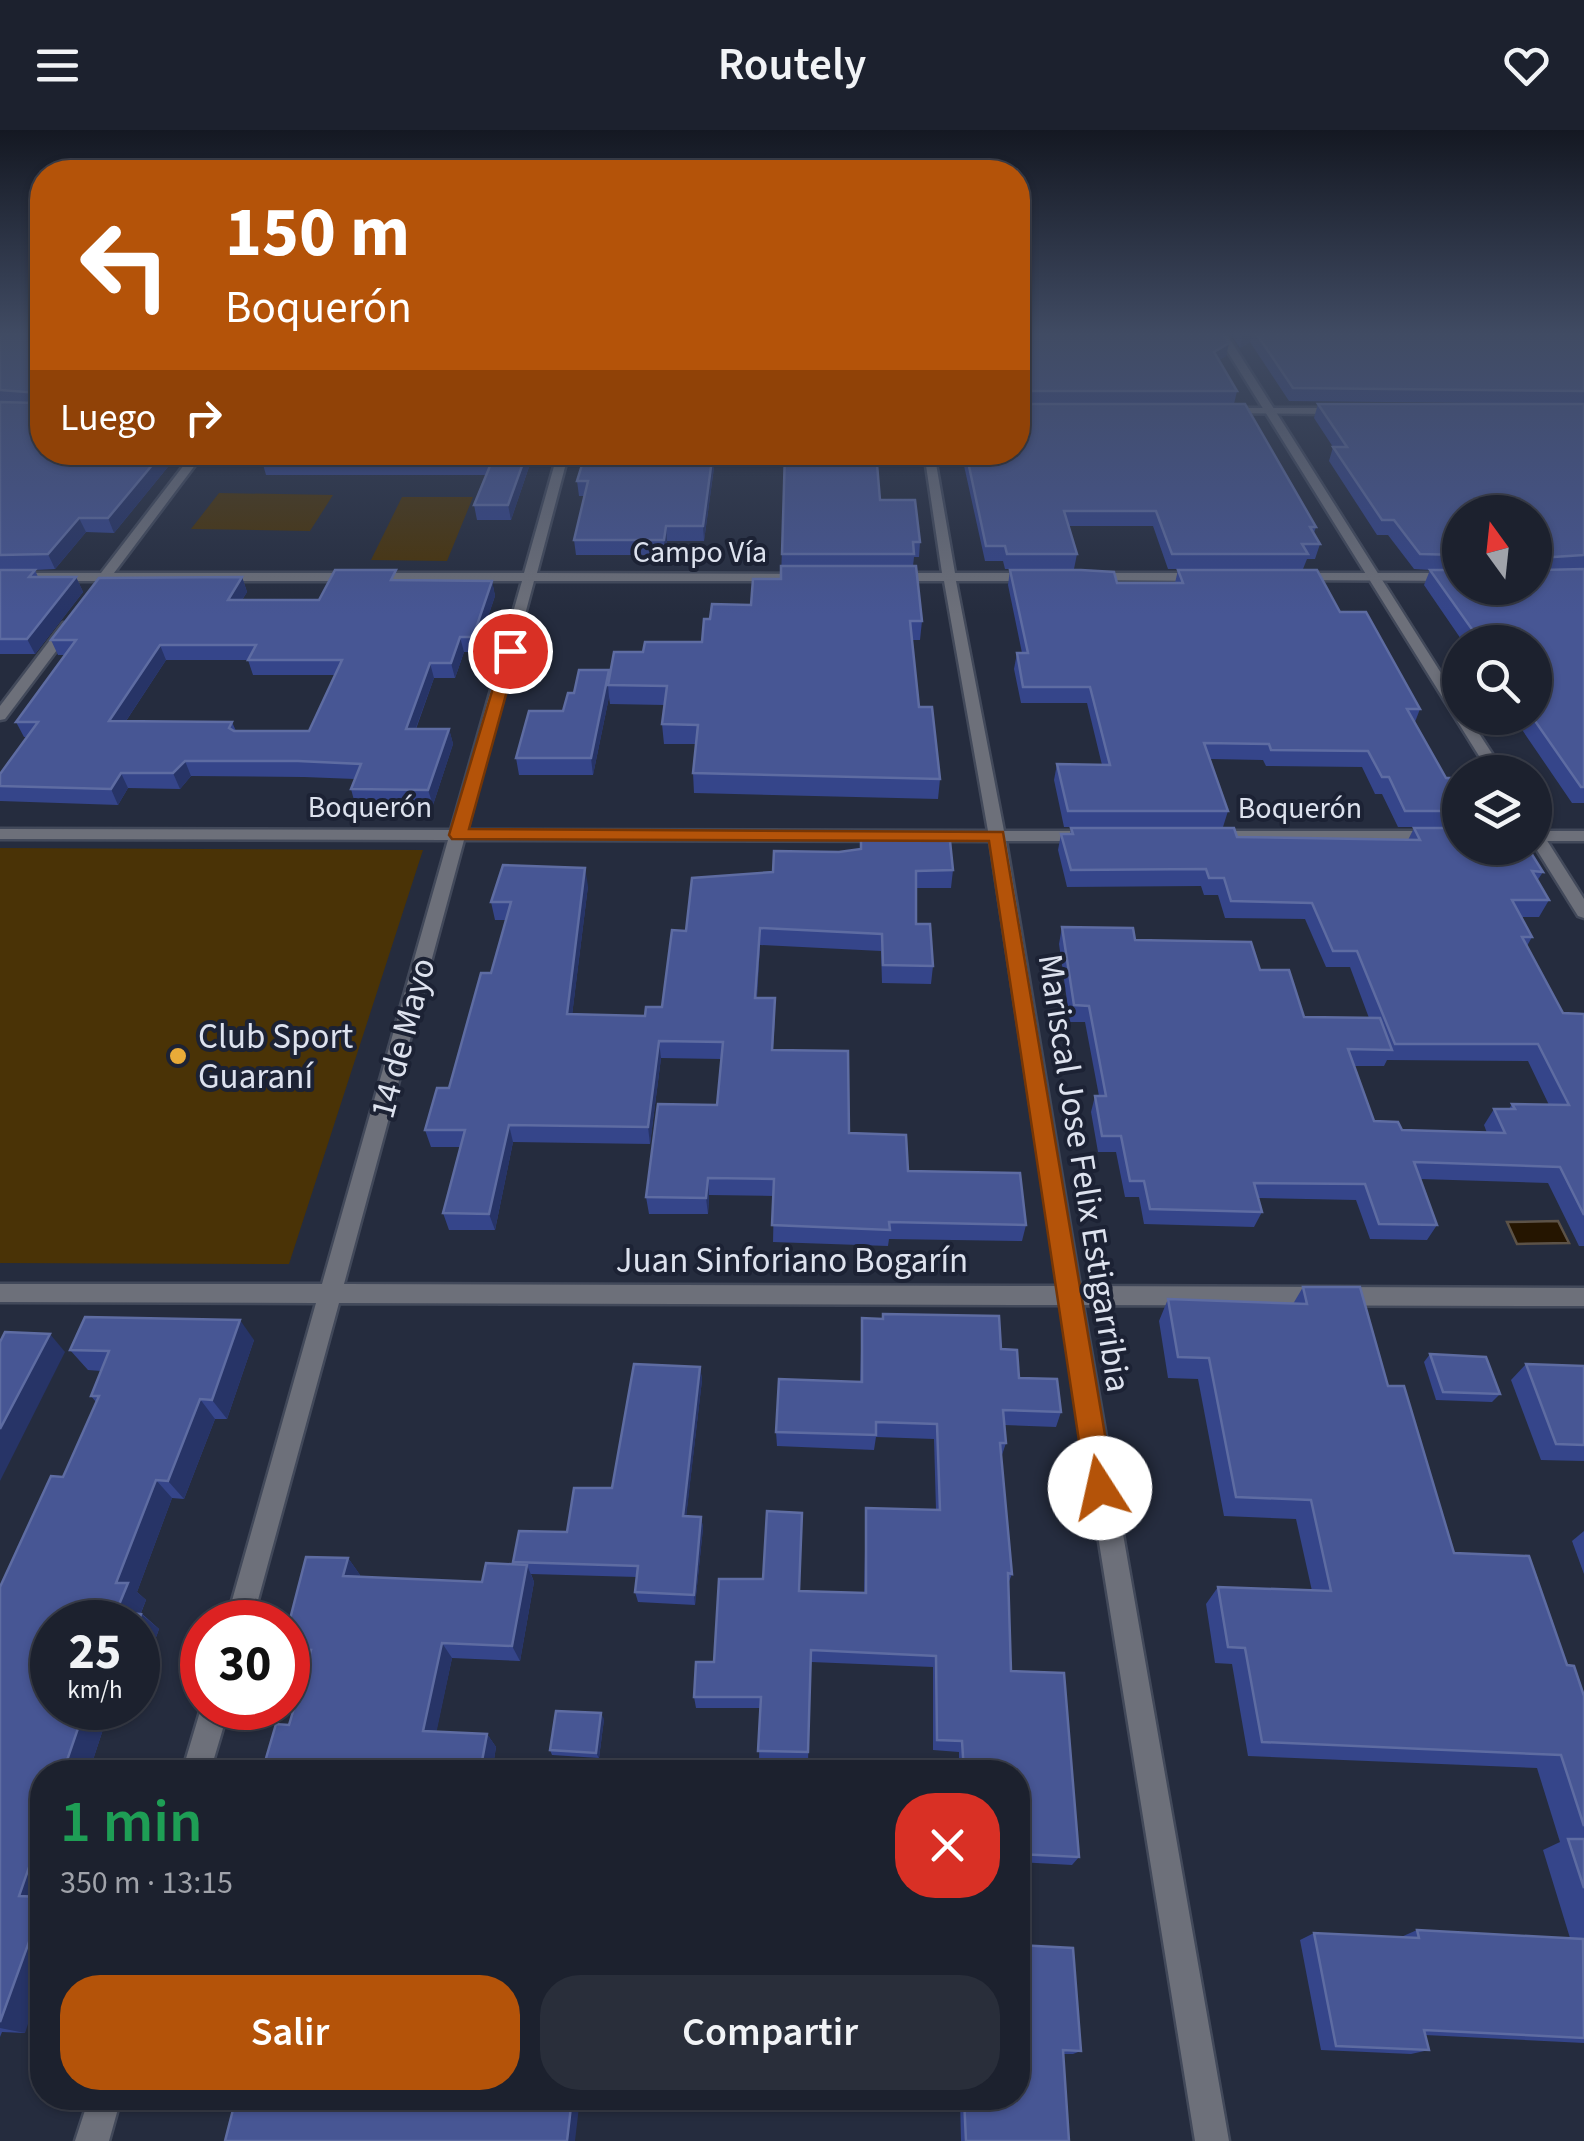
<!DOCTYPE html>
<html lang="es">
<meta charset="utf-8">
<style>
body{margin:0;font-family:"Source Sans 3",sans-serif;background:#292e3a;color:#f1f3f6;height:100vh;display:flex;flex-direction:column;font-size:38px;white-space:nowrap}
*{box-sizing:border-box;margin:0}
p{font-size:32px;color:#a0a3aa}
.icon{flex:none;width:55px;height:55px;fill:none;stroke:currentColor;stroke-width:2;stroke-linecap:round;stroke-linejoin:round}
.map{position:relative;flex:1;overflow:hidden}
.drawer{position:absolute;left:30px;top:1630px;width:1000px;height:350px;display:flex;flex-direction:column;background:#1c212e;border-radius:40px;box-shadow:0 2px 8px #0004,0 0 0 2px #3a3e4a}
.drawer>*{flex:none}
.hud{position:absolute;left:30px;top:30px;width:1000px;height:305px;border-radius:40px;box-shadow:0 2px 8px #0004,0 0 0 2px #3a3e4a;background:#b45309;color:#fff;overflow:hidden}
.needle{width:65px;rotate:345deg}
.fabs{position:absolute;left:1442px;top:365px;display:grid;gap:20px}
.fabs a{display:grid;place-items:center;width:110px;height:110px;border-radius:50%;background:#1c212e;box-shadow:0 2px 8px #0004,0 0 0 2px #3a3e4a;font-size:50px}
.speed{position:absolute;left:30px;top:1470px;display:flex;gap:20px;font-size:50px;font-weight:700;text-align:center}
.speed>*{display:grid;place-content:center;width:130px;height:130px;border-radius:50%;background:#1c212e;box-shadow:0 2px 8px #0004,0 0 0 2px #3a3e4a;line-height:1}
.speed small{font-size:25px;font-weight:400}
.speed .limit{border:15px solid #d22;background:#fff;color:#111}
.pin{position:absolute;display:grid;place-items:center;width:85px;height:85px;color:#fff;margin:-42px;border:5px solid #fff;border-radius:50%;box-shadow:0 2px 10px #0007}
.me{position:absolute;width:110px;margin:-55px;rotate:350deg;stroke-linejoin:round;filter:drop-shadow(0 0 8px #0008)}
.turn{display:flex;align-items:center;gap:35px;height:210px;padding:0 30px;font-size:45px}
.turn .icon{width:130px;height:130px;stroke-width:2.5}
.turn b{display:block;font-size:70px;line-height:85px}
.then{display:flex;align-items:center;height:95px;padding:0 30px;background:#0003;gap:20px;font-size:38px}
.round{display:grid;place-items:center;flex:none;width:105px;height:105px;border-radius:40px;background:#292e3a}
.headline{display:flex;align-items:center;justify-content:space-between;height:170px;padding:0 30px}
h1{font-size:60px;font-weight:600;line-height:75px;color:#1e9e55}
.button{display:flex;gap:20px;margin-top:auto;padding:20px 30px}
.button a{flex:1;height:115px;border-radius:40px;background:#b45309;color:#fff;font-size:40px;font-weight:600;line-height:115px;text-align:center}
.button a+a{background:#292e3a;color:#f1f3f6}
header{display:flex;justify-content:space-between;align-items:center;height:130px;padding:0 30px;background:#1c212e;font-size:45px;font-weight:600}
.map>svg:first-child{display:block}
.green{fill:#4a3306}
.water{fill:#251500;stroke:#5c5247;stroke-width:2.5}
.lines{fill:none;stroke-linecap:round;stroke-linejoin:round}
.minor-casing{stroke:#42495a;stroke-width:5}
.tertiary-casing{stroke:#42495a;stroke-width:5}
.minor{fill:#6d707a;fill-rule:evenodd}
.tertiary{fill:#6d707a;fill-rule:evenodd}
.wall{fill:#35458a;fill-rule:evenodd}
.shaded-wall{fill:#273467}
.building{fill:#475694;stroke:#5e6ca2;stroke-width:2.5;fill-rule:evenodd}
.route{fill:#b45309;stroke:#753606;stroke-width:2.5}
.poi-dot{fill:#e9ab38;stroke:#1c2234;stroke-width:4}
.labels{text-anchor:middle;stroke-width:8;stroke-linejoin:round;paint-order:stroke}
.far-street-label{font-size:30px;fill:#dde2ee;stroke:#1c2234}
.poi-label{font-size:35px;fill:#dde2ee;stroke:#1c2234;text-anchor:start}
.street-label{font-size:35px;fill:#dde2ee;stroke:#1c2234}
</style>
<header><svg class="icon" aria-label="menu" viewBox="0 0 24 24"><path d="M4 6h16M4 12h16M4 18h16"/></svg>Routely<svg class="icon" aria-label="heart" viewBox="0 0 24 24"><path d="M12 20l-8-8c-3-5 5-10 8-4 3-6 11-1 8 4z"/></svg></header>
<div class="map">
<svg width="1584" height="2011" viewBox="0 0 1584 2011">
<rect width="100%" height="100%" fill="#252c3e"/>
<g class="green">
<polygon points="219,363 333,365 310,401 191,399"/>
<polygon points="402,367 473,367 447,431 371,430"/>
<polygon points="0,718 423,720 289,1134 0,1133"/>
</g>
<polygon class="water" points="1558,1091 1569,1113 1517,1114 1507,1092"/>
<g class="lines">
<g class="minor-casing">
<g id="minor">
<polygon points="1224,278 1340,278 1345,281 1340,284 1220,283"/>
<path d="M194,322h11l-91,121h410l34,-121h11l-32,121 275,1 2,3 -6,4h-274l-67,249 521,1 -44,-250h-52l-6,-4 6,-4h50l-18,-121h10l21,121h78l6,4 -6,4h-77l48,250h84l8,5 -8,5h-82l74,445 504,2v18l-501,-1 146,836h-34l-134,-836 -722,-2 -87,319h-26l90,-319 -316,-1v-18h322l126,-444 -448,-1v-10l451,1 71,-249h-414l-7,5 -5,-5h-96v-8h101zM464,710l526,1 68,445 -714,-2z"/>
<polygon points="1092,443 1203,443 1209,447 1203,451 1088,450 1086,447"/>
<polygon points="1297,443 1460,443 1460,451 1293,450 1293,444"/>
<polygon points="63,493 75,496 5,589 0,590 0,576"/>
<polygon points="1212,701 1460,701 1460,711 1206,709 1204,706"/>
<rect x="1535" y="701" width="49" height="10"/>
<polygon points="202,1575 202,1578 229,1578 210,1642 182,1642"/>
<polygon points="89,1968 121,1968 109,2011 75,2011"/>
</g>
</g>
<g class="tertiary-casing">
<g id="tertiary">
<polygon points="1216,203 1226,203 1460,573 1460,588 1469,588 1504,642 1489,642"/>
<polygon points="1535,699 1541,701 1584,769 1584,788 1578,786 1535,717"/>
</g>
</g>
<use href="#minor" class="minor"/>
<use href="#tertiary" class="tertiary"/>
</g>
<g class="wall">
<polygon points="0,203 180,322 114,403 86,402 55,439 35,440 38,447 76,447 83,462 35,524 0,524"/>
<polygon points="1018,203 1229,213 1226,226 1219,230 1237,261 1234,274 1316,397 1314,403 1320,414 1315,429 1307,429 1303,439 1168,439 1153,396 1069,396 1077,424 1074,439 1005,439 1003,431 985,431 961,322 1018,322"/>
<path d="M1230,203h354v470h-12l-58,-85h21v-76h-72l-39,-57 6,-15 -16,-1 -26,-34h-11l-48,-74 4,-14 -19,-29 4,-14h242l-271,-3 -39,-59 -10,6zM1460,382l75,76h-75z"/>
<polygon points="534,322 511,390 477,390 474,375 486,345 266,345 262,331"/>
<polygon points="586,322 879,322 879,325 876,325 880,370 920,412 919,427 914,427 913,436 922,491 920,510 912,510 919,577 940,649 938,669 694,663 693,643 696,614 664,614 662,594 665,575 610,574 609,567 593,645 519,645 516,628 563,581 574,563 609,540 643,522 702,512 710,489 751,475 781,449 785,323 716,323 704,411 667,411 665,425 576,425 574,410 585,366 579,366 577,351"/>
<polygon points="1010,440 1117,453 1175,453 1178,440 1340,482 1420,579 1415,592 1446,648 1460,652 1460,697 1398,697 1382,664 1375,664 1362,637 1266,636 1263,630 1210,629 1228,681 1223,697 1064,697 1054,650 1057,634 1102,635 1087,573 1021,573 1014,539 1017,523 1022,523 1008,455"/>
<path d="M242,447l5,15 -5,8h77l79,-19h94l3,15 -19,56h-12l-9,26h-21l-18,51h33l4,15 -20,61 -78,-1 -4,-15 4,-10 -51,-2 -113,-1 -11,13 -52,-1 -10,17 -118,-4v-27l27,-37h-3l-8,-15 49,-67h-7l-7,-15zM166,530h82l5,15h82l-26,56h-73l-4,-9 -106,-1z"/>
<path d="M1071,698l166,9 171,3 6,-12 129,44 -6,9 12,19 -10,17h-17l10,20 -5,9 36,67 21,1v232h-5l-31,-63 -128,-4 17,46 -10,15 -57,-1 -14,-39 -98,-2 4,14 -8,15 -110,-3 -5,-27h-14l-9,-45h-18l-7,-40 4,-16h4l-14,-74h-15l-11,-78 3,-17 73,13 125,30 44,47 65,1 -19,-51h-24l-21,-48 -80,-1 -7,-23h-14l-3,-9 -134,1 -9,-37 3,-16h9zM1387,930l141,1 21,44 -37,-1 -3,5h-15l-10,16 3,8 -85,-3 -28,-9 -20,-55h30z"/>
<polygon points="953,740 951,758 916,758 916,794 933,836 931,854 882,853 881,821 760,815 757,868 775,886 773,920 849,1003 908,1041 1026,1095 1022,1111 889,1109 888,1116 773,1112 774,1066 709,1065 708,1084 649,1084 646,1067 717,975 721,929 661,928 650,1014 513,1012 495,1100 449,1100 443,1083 461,1017 431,1017 425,1000 449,958 491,843 506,790 495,790 491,772 588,756 572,885 645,886 662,877 686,801 692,748"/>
<polygon points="1303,1157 1388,1256 1454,1423 1567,1535 1584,1566 1584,1913 1425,1905 1429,1920 1411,1924 1321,1920 1300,1810 1314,1803 1401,1807 1417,1800 1570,1808 1543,1720 1560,1712 1537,1638 1248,1626 1232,1534 1215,1533 1206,1474 1218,1457 1312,1461 1296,1389 1224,1386 1198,1249 1168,1248 1159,1191 1168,1169 1293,1174"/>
<polygon points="862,1188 1001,1219 1019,1248 1061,1282 1056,1297 1004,1295 1006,1313 1001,1328 1012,1444 1008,1454 1011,1541 1079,1727 1072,1735 1018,1732 1018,1642 959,1642 959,1622 933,1620 933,1537 811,1532 808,1632 759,1631 760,1578 696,1578 694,1567 714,1532 799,1461 864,1463 866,1378 936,1380 934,1309 876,1307 874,1320 777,1316 776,1302 860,1252"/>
<polygon points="254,1210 227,1289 215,1289 184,1369 172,1368 137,1462 146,1470 141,1483 159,1499 142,1546 138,1546 138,1492 52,1578 110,1578 89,1642 42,1642 25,1903 2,1902 0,1907 0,1457 63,1347 96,1272 91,1266 101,1241 88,1240 70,1220"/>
<polygon points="1430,1224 1500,1264 1492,1272 1436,1270 1424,1232"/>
<polygon points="1526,1234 1584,1236 1584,1331 1541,1330 1511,1250"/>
<polygon points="700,1237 702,1250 686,1386 701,1387 703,1398 695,1475 638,1472 635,1462 637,1447 531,1444 534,1452 520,1531 452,1528 436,1602 487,1604 496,1617 492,1642 262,1642 289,1595 307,1534 296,1534 288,1525 288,1497 348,1428 360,1445 359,1447 482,1452 514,1434 513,1432 567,1402 612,1358"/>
<polygon points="1584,1401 1584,1444 1572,1411"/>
<polygon points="604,1589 599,1628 552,1625 550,1620"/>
<polygon points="1018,1815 1081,1921 1073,1924 1063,1924 1069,2011 961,2011 960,1968 1018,1968"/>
</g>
<g class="shaded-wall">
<polygon points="1246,203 1252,203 1250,212 1240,218 1243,205"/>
<polygon points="1229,213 1226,226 1211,235 1214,222"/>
<polygon points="163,322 180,322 114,403 108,388"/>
<polygon points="527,322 534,322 511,390 508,375"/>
<polygon points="713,322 716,322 704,411 703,396"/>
<polygon points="79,388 86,402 55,439 48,424"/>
<polygon points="666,396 667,411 665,425 664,410"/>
<polygon points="76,447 83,462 35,524 27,509"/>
<polygon points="242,447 247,462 233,484 228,470"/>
<polygon points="492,451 495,466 476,522 473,507"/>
<polygon points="460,507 464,522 455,548 451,533"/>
<polygon points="160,515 166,530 116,606 109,591"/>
<polygon points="430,533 434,548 410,614 406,599"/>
<polygon points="609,540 608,555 609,567 593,645 591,628"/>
<polygon points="449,599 453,614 433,675 428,660"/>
<polygon points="185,631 191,646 180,659 173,643"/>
<polygon points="121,643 128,658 118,675 111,659"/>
<polygon points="585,738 588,756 570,902 567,884"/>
<polygon points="760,798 760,815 755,886 755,868"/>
<polygon points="659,911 661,928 650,1014 648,997"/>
<polygon points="509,995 513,1012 495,1100 489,1084"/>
<polygon points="708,1048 709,1065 708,1084 706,1068"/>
<polygon points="240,1190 254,1210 227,1289 212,1270"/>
<polygon points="50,1204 65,1222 0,1351 0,1299"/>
<polygon points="700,1237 702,1250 685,1397 683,1386"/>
<polygon points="200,1269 215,1289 184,1369 168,1351"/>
<polygon points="156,1350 172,1368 137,1462 146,1470 137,1492 116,1482 116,1453"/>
<polygon points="701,1387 703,1398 695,1475 694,1465"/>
<polygon points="348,1428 360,1445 355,1462 343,1446"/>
<polygon points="527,1435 534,1452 520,1531 512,1516"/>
<polygon points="141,1484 159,1499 142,1546 138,1543 138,1493"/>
<polygon points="442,1513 452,1528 434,1614 423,1601"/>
<polygon points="85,1578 110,1578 89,1642 63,1642"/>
<polygon points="601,1583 604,1589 599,1628 596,1623"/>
<polygon points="487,1604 496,1617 492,1642 480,1642"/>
<polygon points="42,1700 42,1775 19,1766"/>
<polygon points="42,1776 42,1852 25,1903 0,1898 0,1892"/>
<polygon points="572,1968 580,1968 575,2011 567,2011"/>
</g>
<g class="building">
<polygon points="0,203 42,203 42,322 163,322 108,388 79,388 48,424 0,425 0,272 36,273 40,263 0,260"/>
<polygon points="1018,203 1223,203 1229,213 1214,222 1237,261 1020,261 1018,266"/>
<polygon points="1256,203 1578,203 1584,207 1584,261 1293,258"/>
<polygon points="1018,272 1020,274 1245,274 1316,397 1310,397 1320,414 1302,414 1308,424 1172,424 1156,381 1064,381 1077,424 1007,424 1005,416 986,416 966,322 1018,322"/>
<polygon points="1318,274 1584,274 1584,425 1538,428 1542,440 1584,439 1584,657 1581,657 1533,588 1535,588 1535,512 1481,512 1430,440 1460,440 1460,458 1535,458 1535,382 1460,382 1460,425 1420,424 1394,390 1382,390 1333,317 1347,317"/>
<polygon points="267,322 527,322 508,375 474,375 492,331 262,331"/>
<polygon points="586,322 713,322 703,396 666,396 664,410 574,410 588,351 577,351"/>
<polygon points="785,322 876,322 880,370 915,370 920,412 913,412 914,424 782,424"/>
<polygon points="781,436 916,436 922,491 910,491 919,577 932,577 940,649 693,643 698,595 662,594 667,556 608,555 614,522 643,522 645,512 702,512 704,489 710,489 712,474 751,475 753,449 781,449"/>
<polygon points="0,440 35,440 29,447 76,447 27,509 0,509"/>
<path d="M335,440h61l-5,10 101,1 -19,56h-13l-9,26h-21l-24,66h43l-21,61 -77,-1 10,-25 -63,-3h-113l-12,12h-52l-10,16 -111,-3v-12l38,-52h-22l60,-82h-25l48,-62 143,-1 -14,23h91zM160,515h96l-8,15h94l-33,71h-75l-5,-3 3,-6 -123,-1z"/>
<polygon points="1010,440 1081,440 1114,442 1117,453 1183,453 1178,440 1317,440 1340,482 1366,482 1420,579 1407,579 1446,648 1458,648 1460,652 1460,681 1405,681 1389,647 1382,647 1368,621 1271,620 1269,614 1204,613 1228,681 1068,681 1057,634 1110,635 1090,557 1023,557 1017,523 1028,523"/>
<polygon points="579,540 609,540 591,628 516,628 529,581 563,581 568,563 574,563"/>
<polygon points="1071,698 1234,698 1237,707 1420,710 1414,698 1460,698 1460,718 1528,718 1543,742 1532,741 1549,770 1512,770 1532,807 1522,807 1563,883 1584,884 1584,1085 1560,1037 1414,1032 1437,1095 1379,1094 1365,1054 1254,1053 1262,1082 1150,1079 1144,1051 1130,1051 1121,1006 1102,1006 1095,966 1106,966 1089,876 1074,875 1062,797 1133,798 1135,810 1251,812 1260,840 1289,840 1304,887 1380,888 1392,920 1348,919 1374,991 1398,992 1402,1000 1505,1003 1494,979 1515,979 1512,974 1569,975 1538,914 1395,914 1357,821 1333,821 1312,773 1231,771 1224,748 1209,748 1206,739 1071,740 1061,704 1073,704"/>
<polygon points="861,709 950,711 953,740 916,741 916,794 930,794 933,836 883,835 882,804 760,798 755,868 775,868 772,920 848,921 849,1003 906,1005 908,1041 1020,1043 1026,1095 889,1092 890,1100 772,1095 774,1049 708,1048 706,1068 646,1067 658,974 717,975 723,912 659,911 648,997 509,995 489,1084 443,1083 465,1000 425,1000 437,958 449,958 481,843 491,843 511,772 491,772 503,735 585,738 567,884 645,886 646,877 662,877 672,800 686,801 692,748 773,742 774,721 839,722 861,719"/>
<polygon points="1303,1157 1360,1157 1388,1256 1404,1256 1454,1423 1529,1426 1567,1535 1574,1536 1584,1566 1584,1696 1561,1625 1262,1612 1245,1518 1228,1517 1218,1457 1331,1461 1311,1370 1236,1367 1209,1228 1178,1227 1168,1169 1307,1174"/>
<polygon points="883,1184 999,1186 1001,1219 1017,1220 1019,1248 1057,1249 1061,1282 1003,1280 1006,1313 1000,1313 1012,1444 1008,1443 1011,1541 1064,1543 1079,1727 1018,1724 1018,1642 964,1642 962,1611 937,1610 936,1526 811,1520 808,1622 758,1621 761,1567 694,1567 696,1532 714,1532 719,1449 763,1449 767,1381 802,1383 799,1461 866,1463 866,1378 940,1380 937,1294 876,1292 876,1305 776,1302 779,1249 862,1252 862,1188 883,1189"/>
<polygon points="85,1187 240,1190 212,1270 200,1269 168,1351 156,1350 116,1453 128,1453 116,1482 141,1484 138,1493 52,1492 52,1578 85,1578 63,1642 42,1642 42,1700 19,1766 42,1767 42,1776 0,1892 0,1457 51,1346 63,1347 99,1266 91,1266 109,1221 70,1220"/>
<polygon points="5,1202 50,1204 0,1299 0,1212"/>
<polygon points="1430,1224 1486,1227 1500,1264 1443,1262"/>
<polygon points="634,1234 700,1237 683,1386 701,1387 694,1465 635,1462 638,1436 513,1432 519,1401 567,1402 574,1358 612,1358"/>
<polygon points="1526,1234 1584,1236 1584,1315 1556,1314"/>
<polygon points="306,1427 348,1428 343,1446 482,1452 486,1433 527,1435 512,1516 442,1513 423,1601 487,1604 480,1642 262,1642 276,1594 289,1595 311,1520 288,1519 288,1497"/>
<polygon points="556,1581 601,1583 596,1623 550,1620"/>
<polygon points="1568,1709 1584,1709 1584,1758"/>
<polygon points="1417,1800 1583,1809 1584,1908 1424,1900 1429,1920 1336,1916 1314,1803 1419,1808"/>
<polygon points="1018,1815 1073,1818 1081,1921 1063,1920 1069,2011 966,2011 964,1968 1018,1968"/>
<polygon points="236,1968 572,1968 567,2011 225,2011"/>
</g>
<linearGradient id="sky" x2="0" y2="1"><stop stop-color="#141822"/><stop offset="0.42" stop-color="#404b63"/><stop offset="1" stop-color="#404b63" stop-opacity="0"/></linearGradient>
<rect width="1584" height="485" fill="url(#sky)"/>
<polygon class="route" points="505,518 518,521 469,699 1003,702 1114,1358 1110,1367 1100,1371 1090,1367 1086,1358 989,711 452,709 449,705"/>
<circle class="poi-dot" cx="178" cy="926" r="10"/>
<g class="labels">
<g class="far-street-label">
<text x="700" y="432">Campo Vía</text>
<text x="370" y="687">Boquerón</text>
<text x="1300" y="688">Boquerón</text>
</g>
<g class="poi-label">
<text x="198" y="918">Club Sport<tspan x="198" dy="40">Guaraní</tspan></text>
</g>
<g class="street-label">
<text transform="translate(402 908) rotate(-75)" y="12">14 de Mayo</text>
<text transform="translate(1085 1043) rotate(81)" y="12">Mariscal Jose Felix Estigarribia</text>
<text x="792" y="1142">Juan Sinforiano Bogarín</text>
</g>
</g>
</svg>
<div class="fabs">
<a><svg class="needle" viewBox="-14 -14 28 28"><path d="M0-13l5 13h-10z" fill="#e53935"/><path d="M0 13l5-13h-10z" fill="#a0a3aa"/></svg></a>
<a><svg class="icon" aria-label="search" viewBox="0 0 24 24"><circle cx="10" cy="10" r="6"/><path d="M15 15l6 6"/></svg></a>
<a><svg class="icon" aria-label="layers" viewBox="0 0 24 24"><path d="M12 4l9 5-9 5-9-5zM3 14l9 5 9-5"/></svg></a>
</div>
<div class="speed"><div>25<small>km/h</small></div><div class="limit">30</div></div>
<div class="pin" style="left:510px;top:521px;background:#d93025"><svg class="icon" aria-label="arrive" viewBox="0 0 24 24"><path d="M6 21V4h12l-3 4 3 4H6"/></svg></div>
<svg class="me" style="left:1100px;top:1358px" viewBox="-20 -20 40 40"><circle r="19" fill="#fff"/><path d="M0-13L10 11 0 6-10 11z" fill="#b45309"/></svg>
<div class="hud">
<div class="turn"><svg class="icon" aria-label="left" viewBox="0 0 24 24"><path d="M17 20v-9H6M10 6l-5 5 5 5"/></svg><div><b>150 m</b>Boquerón</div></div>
<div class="then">Luego<svg class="icon" aria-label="right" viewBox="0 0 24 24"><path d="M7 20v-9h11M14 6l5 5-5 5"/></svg></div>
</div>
<section class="drawer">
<div class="headline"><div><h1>1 min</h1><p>350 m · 13:15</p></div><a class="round" style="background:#d93025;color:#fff"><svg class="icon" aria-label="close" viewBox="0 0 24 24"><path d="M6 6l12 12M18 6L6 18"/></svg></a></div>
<div class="button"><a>Salir</a><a>Compartir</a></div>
</section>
</div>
